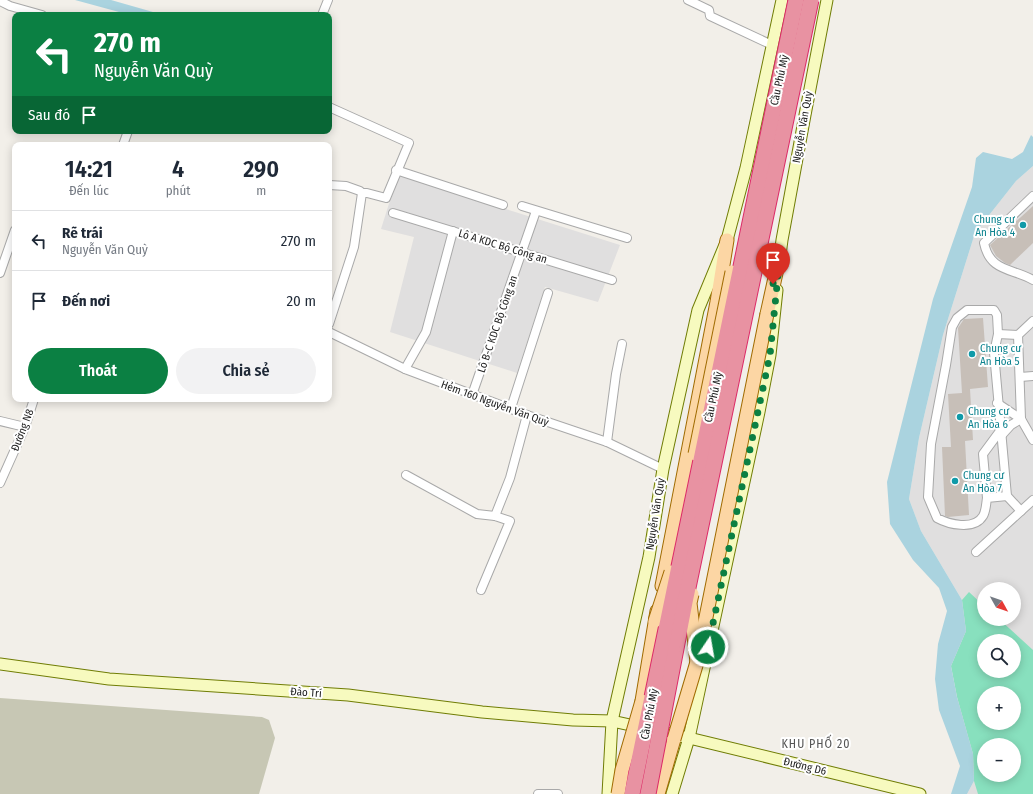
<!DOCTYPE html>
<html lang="vi">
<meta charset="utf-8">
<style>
body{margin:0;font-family:"Fira Sans Condensed",sans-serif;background:#f2f2f3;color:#1f2937;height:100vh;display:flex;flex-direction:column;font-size:15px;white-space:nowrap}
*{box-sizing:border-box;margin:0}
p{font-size:13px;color:#747a83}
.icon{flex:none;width:22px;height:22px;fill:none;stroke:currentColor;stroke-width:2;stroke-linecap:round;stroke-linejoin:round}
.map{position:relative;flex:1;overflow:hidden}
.side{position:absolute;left:12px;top:142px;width:320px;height:260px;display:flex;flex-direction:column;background:#fff;border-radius:8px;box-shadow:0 2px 10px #0003}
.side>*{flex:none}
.hud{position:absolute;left:12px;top:12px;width:320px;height:122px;border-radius:8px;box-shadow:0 2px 10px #0003;background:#0b8043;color:#fff;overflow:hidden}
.needle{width:26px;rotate:130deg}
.fabs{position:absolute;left:977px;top:582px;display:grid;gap:8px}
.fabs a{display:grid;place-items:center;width:44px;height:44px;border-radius:50%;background:#fff;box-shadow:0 2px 10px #0003;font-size:20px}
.pin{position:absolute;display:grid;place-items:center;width:34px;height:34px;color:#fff;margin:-41px -17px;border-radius:50% 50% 50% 0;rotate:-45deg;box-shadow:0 0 4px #0007}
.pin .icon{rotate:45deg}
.me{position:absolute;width:44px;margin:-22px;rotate:12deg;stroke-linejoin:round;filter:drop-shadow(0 0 3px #0008)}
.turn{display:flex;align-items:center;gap:14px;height:84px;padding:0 16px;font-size:18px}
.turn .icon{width:52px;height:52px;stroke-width:2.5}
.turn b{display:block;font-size:28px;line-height:34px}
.then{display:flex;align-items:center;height:38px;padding:0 16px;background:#0003;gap:8px;font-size:15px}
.eta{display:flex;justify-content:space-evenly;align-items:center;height:68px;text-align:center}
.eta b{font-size:24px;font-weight:600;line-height:28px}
.button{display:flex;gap:8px;margin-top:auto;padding:8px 16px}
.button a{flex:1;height:46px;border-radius:24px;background:#0b8043;color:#fff;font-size:16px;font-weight:600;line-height:46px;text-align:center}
.button a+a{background:#f2f2f3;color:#1f2937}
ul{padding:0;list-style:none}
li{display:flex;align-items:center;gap:12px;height:60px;padding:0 16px;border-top:1px solid #e0e1e3}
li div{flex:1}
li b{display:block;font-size:15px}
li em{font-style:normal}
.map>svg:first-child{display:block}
.residential{fill:#e0dfdf;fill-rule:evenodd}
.construction{fill:#c7c7b4}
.pitch{fill:#88e0be;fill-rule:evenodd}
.water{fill:#aad3df}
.building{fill:#c7bfb8}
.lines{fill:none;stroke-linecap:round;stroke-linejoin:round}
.street-casing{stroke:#a9a9a9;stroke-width:10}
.secondary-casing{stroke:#707d05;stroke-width:13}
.primary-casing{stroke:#a06b00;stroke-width:15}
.street{stroke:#fff;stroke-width:8}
.secondary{stroke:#f7fabf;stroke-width:11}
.primary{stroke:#fcd6a4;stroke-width:13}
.primary-bridge-casing{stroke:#a06b00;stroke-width:15;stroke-linecap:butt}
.highway-bridge-casing{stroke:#dc2a67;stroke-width:17;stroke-linecap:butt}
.primary-bridge{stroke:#fcd6a4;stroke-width:13}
.highway-bridge{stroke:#e892a2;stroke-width:15}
.route{stroke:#0b8043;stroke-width:7;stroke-dasharray:0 12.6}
.culture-dot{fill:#0f9aa8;stroke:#fff;stroke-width:1.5}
.labels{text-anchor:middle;stroke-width:4;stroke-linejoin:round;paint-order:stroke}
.street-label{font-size:11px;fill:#222;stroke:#fff}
.culture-label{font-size:11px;fill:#0d838f;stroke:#fff;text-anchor:start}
.neighbourhood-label{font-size:12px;letter-spacing:1px;fill:#555;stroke:#fff}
</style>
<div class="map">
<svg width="1033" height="794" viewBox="0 0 1033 794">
<rect width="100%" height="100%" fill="#f2efe9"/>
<g class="residential">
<path d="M1033,166v628h-66l7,-13 -23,-115 11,-66 -41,-69 -12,-32 10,-61 24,-103 32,-102 41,-52zM984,589h30v30h-30zM984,641h30v30h-30zM984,693h30v30h-30zM984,745h30v30h-30z"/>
<polygon points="398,175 620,245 598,302 545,287 517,373 390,332 414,237 381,229"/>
</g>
<polygon class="construction" points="0,698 262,717 269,720 275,738 259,794 0,794"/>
<path class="pitch" d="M969,592l15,14v13h15l34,31v144h-55l-4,-13 -1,-27 -16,-57 -6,-31 15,-35 -4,-31zM984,641h30v30h-30zM984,693h30v30h-30zM984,745h30v30h-30z"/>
<g class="water">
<polygon points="75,0 111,0 153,12 170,15 130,15"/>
<polygon points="1031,135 1033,137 1033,166 1016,181 975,233 943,335 919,438 909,499 921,531 962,600 966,631 951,666 957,697 973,754 974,781 967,794 951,794 960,766 939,710 935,679 938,644 947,611 939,588 913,560 890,524 887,482 933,299 972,187 976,158 983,152 1012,159 1023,152"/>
</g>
<g class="building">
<polygon points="1033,206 1033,243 1010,265 1005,263 996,256 990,245"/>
<polygon points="983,318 988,387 970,389 973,440 965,441 969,515 948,517 945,516 942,447 951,447 948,394 962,393 958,328 964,319"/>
</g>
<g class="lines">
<g class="street-casing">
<g id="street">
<polyline points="688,0 709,10 710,16 772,45"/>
<polyline points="0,1 10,6 42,15"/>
<polyline points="322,15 328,0"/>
<polyline points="329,107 409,143 386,198 367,193 362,193 354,247 329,324"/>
<polyline points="123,145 128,131"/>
<polyline points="396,170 503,205"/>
<polyline points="329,185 346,186 360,191 362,193"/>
<path d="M1033,196l-49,47c6,29 28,25 49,37"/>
<polyline points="522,206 627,238"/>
<polyline points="393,213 612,280"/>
<polyline points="0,273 15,230"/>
<polyline points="1033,321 1018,335 1021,419 1033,440"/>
<polyline points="329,332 405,369 527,415 607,442 663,469"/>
<path d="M998,334l-1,-19 -3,-5h-27l-10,8 -5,9 -6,38 -15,79 -3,53 9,21c11,6 37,13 46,-2 3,-5 3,-12 4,-18l20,-2"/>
<polyline points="1018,335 998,334 994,353 1007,496 1021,511"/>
<polyline points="405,369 426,332 453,231"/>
<polyline points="1020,377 1033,376"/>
<polyline points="472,395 536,211"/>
<polyline points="997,403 1021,419"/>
<polyline points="511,408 548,293"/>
<polyline points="0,421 25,427"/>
<polyline points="1001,436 1011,425 1021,419"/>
<polyline points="607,442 616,374 622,344"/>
<polyline points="406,475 477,514 495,516 510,521 481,590"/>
<polyline points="0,483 25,427 34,399"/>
<polyline points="987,498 983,454 1000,431"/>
<polyline points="495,516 510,478 527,415"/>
<polyline points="976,552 1033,500"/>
<polyline points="538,794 558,794"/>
</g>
</g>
<g class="secondary-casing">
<g id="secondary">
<polyline points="779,263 782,240 805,115 827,0"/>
<polyline points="0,664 109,679 348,695 482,712 573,720 612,721 689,738 920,794"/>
<polyline points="608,794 612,721 649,557 663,469 698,310 727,240 746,168 782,0"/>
<polyline points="672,794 689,738 759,412 770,355 777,290"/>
</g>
</g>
<g class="primary-casing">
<g id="primary">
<polyline points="767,314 780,255"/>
<polyline points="662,586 717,302 727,240"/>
<polyline points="642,701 657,611"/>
<polyline points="658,794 674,739"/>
</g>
</g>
<use href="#street" class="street"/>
<use href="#secondary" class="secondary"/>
<use href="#primary" class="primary"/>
<g class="primary-bridge-casing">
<g id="primary-bridge">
<polyline points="695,454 732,272"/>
<polyline points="692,594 690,603 697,662"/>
<polyline points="655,621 671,572"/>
<polyline points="674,739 697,662 767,314"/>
<polyline points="618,794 622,770 642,701"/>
</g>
</g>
<g class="highway-bridge-casing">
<g id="highway-bridge">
<polyline points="632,794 796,0"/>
<polyline points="648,794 685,602 811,0"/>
</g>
</g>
<use href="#primary-bridge" class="primary-bridge"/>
<use href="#highway-bridge" class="highway-bridge"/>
</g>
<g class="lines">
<polyline class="route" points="708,647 770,355 780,255 773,284"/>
</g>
<g class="culture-dot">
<circle cx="1023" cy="225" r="4"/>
<circle cx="972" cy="354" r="4"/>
<circle cx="960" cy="417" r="4"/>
<circle cx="955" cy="481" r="4"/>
</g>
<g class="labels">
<g class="street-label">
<text transform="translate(779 80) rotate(-78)" y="4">Cầu Phú Mỹ</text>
<text transform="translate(802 127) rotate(-80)" y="4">Nguyễn Văn Quỳ</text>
<text transform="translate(503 246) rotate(17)" y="4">Lô A KDC Bộ Công an</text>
<text transform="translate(497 324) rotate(-71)" y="4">Lô B-C KDC Bộ Công an</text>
<text transform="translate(713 397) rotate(-78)" y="4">Cầu Phú Mỹ</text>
<text transform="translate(495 403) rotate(20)" y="4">Hẻm 160 Nguyễn Văn Quỳ</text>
<text transform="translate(22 430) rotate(-69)" y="4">Đường N8</text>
<text transform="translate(655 514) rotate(-81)" y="4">Nguyễn Văn Quỳ</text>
<text transform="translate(306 692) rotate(4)" y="4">Đào Trí</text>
<text transform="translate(649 714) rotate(-79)" y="4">Cầu Phú Mỹ</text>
<text transform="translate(805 766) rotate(14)" y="4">Đường D6</text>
</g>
<g class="culture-label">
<text x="1015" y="223" text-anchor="end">Chung cư<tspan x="1015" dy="13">An Hòa 4</tspan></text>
<text x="980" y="352">Chung cư<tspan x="980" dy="13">An Hòa 5</tspan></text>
<text x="968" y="415">Chung cư<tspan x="968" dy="13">An Hòa 6</tspan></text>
<text x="963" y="479">Chung cư<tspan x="963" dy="13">An Hòa 7</tspan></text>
</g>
<g class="neighbourhood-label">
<text x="816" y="748">KHU PHỐ 20</text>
</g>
</g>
</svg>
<div class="fabs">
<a><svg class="needle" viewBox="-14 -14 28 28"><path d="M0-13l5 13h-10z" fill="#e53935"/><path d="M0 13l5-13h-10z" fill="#747a83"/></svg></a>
<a><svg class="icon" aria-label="search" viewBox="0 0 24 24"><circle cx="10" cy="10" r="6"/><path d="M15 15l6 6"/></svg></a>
<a>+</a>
<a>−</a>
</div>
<div class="pin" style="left:773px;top:284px;background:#d93025"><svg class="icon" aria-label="arrive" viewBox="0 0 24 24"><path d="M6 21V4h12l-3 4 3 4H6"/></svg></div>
<svg class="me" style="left:708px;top:647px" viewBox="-20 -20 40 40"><circle r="17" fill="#0b8043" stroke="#fff" stroke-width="3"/><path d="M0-11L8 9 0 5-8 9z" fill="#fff"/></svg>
<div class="hud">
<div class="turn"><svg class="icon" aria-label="left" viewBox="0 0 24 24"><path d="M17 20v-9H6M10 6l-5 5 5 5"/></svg><div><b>270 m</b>Nguyễn Văn Quỳ</div></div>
<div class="then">Sau đó<svg class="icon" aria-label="arrive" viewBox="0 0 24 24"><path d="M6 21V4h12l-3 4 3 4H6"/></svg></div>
</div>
<section class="side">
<div class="eta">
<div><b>14:21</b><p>Đến lúc</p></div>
<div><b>4</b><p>phút</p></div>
<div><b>290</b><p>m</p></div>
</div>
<ul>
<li><svg class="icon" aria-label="left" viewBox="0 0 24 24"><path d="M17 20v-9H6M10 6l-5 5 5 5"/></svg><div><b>Rẽ trái</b><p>Nguyễn Văn Quỳ</p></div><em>270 m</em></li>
<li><svg class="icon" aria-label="arrive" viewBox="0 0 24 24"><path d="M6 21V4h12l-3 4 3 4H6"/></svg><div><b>Đến nơi</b></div><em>20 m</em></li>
</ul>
<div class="button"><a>Thoát</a><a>Chia sẻ</a></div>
</section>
</div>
